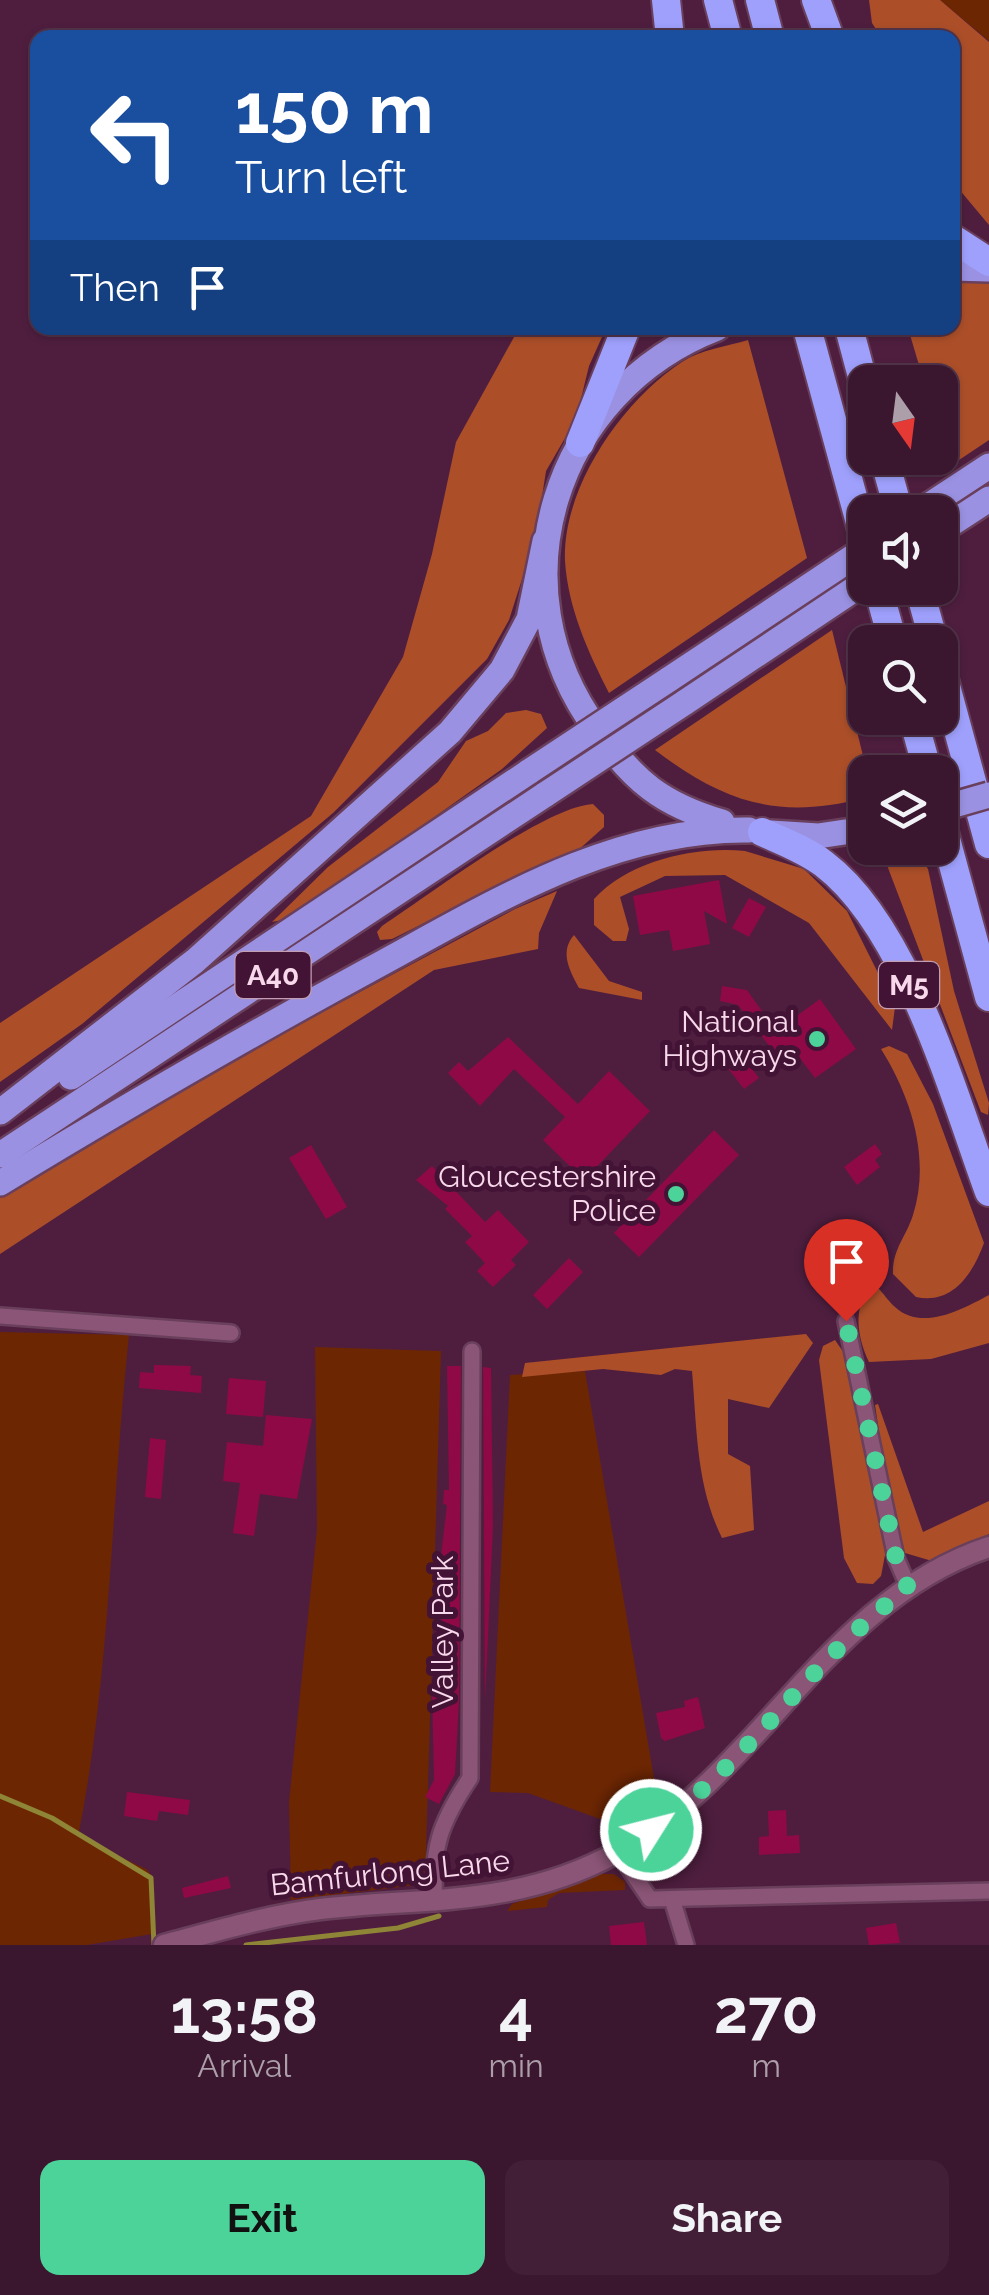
<!DOCTYPE html>
<style>
body{margin:0;font-family:Raleway,sans-serif;background:#421f37;color:#f1f3f6;height:100vh;display:flex;flex-direction:column;font-size:38px;white-space:nowrap}
*{box-sizing:border-box;margin:0}
p{font-size:32px;color:#ac9faa}
.icon{flex:none;width:55px;height:55px;fill:none;stroke:currentColor;stroke-width:2;stroke-linecap:round;stroke-linejoin:round}
.map{position:relative;height:1945px;overflow:hidden}
.drawer{display:flex;flex-direction:column;background:#3b162f;flex:1}
.drawer>*{flex:none}
.guide{position:absolute;left:30px;top:30px;width:930px;height:305px;border-radius:20px;box-shadow:0 2px 8px #0004,0 0 0 2px #54354b;background:#1a4fa0;color:#fff;overflow:hidden}
.needle{width:65px;rotate:166deg}
.buttons{position:absolute;left:848px;top:365px;display:grid;gap:20px}
.buttons a{display:grid;place-items:center;width:110px;height:110px;border-radius:20px;background:#3b162f;box-shadow:0 2px 8px #0004,0 0 0 2px #54354b;font-size:50px}
.pin{position:absolute;display:grid;place-items:center;width:85px;height:85px;color:#fff;margin:-102px -42px;border-radius:50% 50% 50% 0;rotate:-45deg;box-shadow:0 0 10px #0007}
.pin .icon{rotate:45deg}
.me{position:absolute;width:110px;margin:-55px;rotate:54deg;stroke-linejoin:round;filter:drop-shadow(0 0 8px #0008)}
.turn{display:flex;align-items:center;gap:35px;height:210px;padding:0 40px;font-size:45px}
.turn .icon{width:130px;height:130px;stroke-width:2.5}
.turn b{display:block;font-size:70px;line-height:85px}
.then{display:flex;align-items:center;height:95px;padding:0 40px;background:#0003;gap:20px;font-size:38px}
.eta{display:flex;justify-content:space-evenly;align-items:center;height:170px;text-align:center}
.eta b{font-size:60px;font-weight:700;line-height:70px}
.cta{display:flex;gap:20px;margin-top:auto;padding:20px 40px}
.cta a{flex:1;height:115px;border-radius:20px;background:#4cd39a;color:#111;font-size:40px;font-weight:700;line-height:115px;text-align:center}
.cta a+a{background:#421f37;color:#f1f3f6}
.map>svg:first-child{display:block}
.green{fill:#6d2602}
.forest{fill:#ac4f29}
.lines{fill:none;stroke-linecap:round;stroke-linejoin:round}
.stream{stroke:#8f8537;stroke-width:5}
.building{fill:#8f0947}
.minor-casing{stroke:#693f5c;stroke-width:20}
.tertiary-casing{stroke:#693f5c;stroke-width:25}
.trunk-casing{stroke:#693f5c;stroke-width:30}
.motorway-casing{stroke:#693f5c;stroke-width:32}
.minor{stroke:#8b5577;stroke-width:15}
.tertiary{stroke:#8b5577;stroke-width:20}
.trunk{stroke:#9a91e2;stroke-width:25}
.motorway{stroke:#9ea0fc;stroke-width:28}
.trunk-bridge-casing{stroke:#693f5c;stroke-width:30;stroke-linecap:butt}
.trunk-bridge{stroke:#9a91e2;stroke-width:25}
.route{stroke:#4cd39a;stroke-width:18;stroke-dasharray:0 32.4}
.poi-dot{fill:#4cd39a;stroke:#431335;stroke-width:4}
.labels{text-anchor:middle;stroke-width:10;stroke-linejoin:round;paint-order:stroke}
.shield{fill:#431335;stroke:#c29eb4;stroke-width:2.5}
.shield-label{font-size:28px;font-weight:bold;fill:#f8d9eb}
.poi-label{font-size:30px;fill:#f8d9eb;stroke:#431335;text-anchor:end}
.street-label{font-size:30px;fill:#f8d9eb;stroke:#431335}
</style>
<div class="map">
<svg width="989" height="1945" viewBox="0 0 989 1945">
<rect width="100%" height="100%" fill="#4f1e3f"/>
<g class="green">
<polygon points="940,0 989,0 989,42 989,41"/>
<path d="M0,1332l129,3c-18,167 -18,337 -51,502l68,32 7,8 -1,57 -65,11h-87z"/>
<polygon points="315,1347 441,1351 425,1884 291,1900 289,1802 317,1529"/>
<polygon points="585,1371 657,1796 614,1824 528,1793 490,1792 510,1375"/>
<polygon points="601,1874 614,1874 625,1882 625,1890 559,1893 548,1900 547,1907 507,1911 512,1904"/>
</g>
<g class="forest">
<polygon points="869,0 940,0 989,42 989,225 953,182 952,38 881,37 872,23"/>
<polygon points="972,279 989,283 989,440 950,466 940,434 940,382 924,382 908,328 952,328 953,284"/>
<polygon points="519,328 606,328 589,366 576,419 546,471 536,535 509,620 487,659 333,813 82,1024 0,1082 0,1023 311,816 403,657 432,554 456,442"/>
<path d="M748,340l59,218 -198,135c-21,-41 -41,-85 -44,-132 -3,-73 57,-160 117,-199 18,-12 46,-16 66,-22z"/>
<path d="M832,630l35,142 -2,26c-87,22 -140,5 -210,-48z"/>
<polygon points="526,710 541,714 547,728 502,769 292,918 272,922 328,867 438,782 466,741 488,731 506,713"/>
<path d="M593,804l11,11v12l-29,26 -46,18 -137,68 -12,1 -3,-8 5,-6c46,-30 162,-119 211,-122z"/>
<polygon points="894,848 915,848 928,869 954,991 989,1103 988,1115 981,1112 885,860"/>
<path d="M745,851l59,18 43,42 48,96 -3,23 -83,-107 -84,-48 -60,1 -45,21 9,32 -3,12h-13l-19,-16v-26c35,-38 100,-53 151,-48z"/>
<polygon points="557,891 539,933 538,949 434,970 0,1254 0,1193 111,1125 515,909"/>
<path d="M574,935l35,46 33,11v8l-63,-12c-9,-17 -20,-36 -5,-53z"/>
<path d="M889,1046l18,8 26,50 51,139c-11,30 -31,62 -68,54l-23,-23c-1,-24 13,-37 20,-59 18,-57 -2,-118 -32,-166z"/>
<path d="M870,1288h8c6,6 11,14 17,19 27,25 68,2 94,-12v48l-58,16 -62,3c-11,-23 -17,-54 1,-74z"/>
<path d="M806,1334l7,9 -44,65 -41,-9v55l22,12 4,64 -32,8c-26,-53 -25,-109 -30,-167l-17,-2 -14,6 -58,-6 -81,8 3,-14z"/>
<polygon points="835,1340 853,1366 886,1550 881,1576 873,1584 857,1583 844,1558 819,1360 823,1346"/>
<polygon points="878,1404 923,1532 989,1501 989,1534 932,1561 905,1553 887,1484 875,1405"/>
</g>
<g class="lines">
<g class="stream">
<polyline points="0,1796 52,1818 151,1878 154,1945"/>
<polyline points="246,1945 398,1928 439,1916"/>
</g>
</g>
<g class="building">
<polygon points="719,880 727,924 704,911 710,944 673,951 669,930 640,935 633,896"/>
<polygon points="749,898 766,907 749,937 732,928"/>
<polygon points="722,986 747,990 776,1031 820,999 856,1049 815,1078 796,1053 783,1064 738,1005 720,1001"/>
<polygon points="508,1037 578,1104 609,1071 650,1111 584,1180 543,1140 565,1117 514,1069 480,1106 448,1073 459,1062 468,1071"/>
<polygon points="742,1056 759,1078 744,1089 727,1067"/>
<polygon points="714,1130 739,1155 639,1257 614,1233"/>
<polygon points="875,1144 882,1154 875,1160 880,1167 857,1185 844,1167"/>
<polygon points="311,1145 347,1207 326,1219 289,1158"/>
<polygon points="432,1166 485,1222 498,1210 529,1242 511,1260 516,1265 493,1287 477,1271 485,1263 465,1242 472,1236 445,1209 448,1206 416,1180"/>
<polygon points="569,1258 583,1272 547,1309 533,1295"/>
<polygon points="154,1365 191,1366 190,1375 202,1376 201,1393 139,1388 140,1372 154,1373"/>
<polygon points="447,1366 461,1366 459,1701 455,1774 439,1804 425,1797 434,1780 432,1690 437,1648 442,1648 440,1564 447,1505 443,1504 444,1490 449,1490"/>
<polygon points="483,1367 491,1368 493,1526 485,1702"/>
<polygon points="229,1378 266,1381 263,1417 226,1414"/>
<polygon points="266,1415 312,1419 297,1499 260,1494 254,1536 233,1533 240,1483 223,1481 227,1442 263,1446"/>
<polygon points="150,1438 166,1440 161,1499 145,1497"/>
<polygon points="698,1697 705,1728 665,1741 661,1738 656,1713 685,1707 684,1701"/>
<polygon points="127,1792 190,1800 188,1815 159,1811 157,1821 124,1816"/>
<polygon points="786,1810 787,1836 799,1835 800,1853 759,1855 759,1837 769,1836 768,1811"/>
<polygon points="228,1876 231,1888 184,1898 182,1888"/>
<polygon points="644,1922 647,1945 611,1945 609,1926"/>
<polygon points="896,1923 900,1943 869,1945 866,1928"/>
</g>
<g class="lines">
<g class="minor-casing">
<g id="minor">
<polyline points="0,1316 231,1333"/>
<polyline points="846,1321 896,1558 909,1588"/>
<polyline points="618,1852 650,1899 989,1891"/>
<polyline points="672,1899 686,1945"/>
<path d="M435,1903c-4,-55 5,-80 35,-125l2,-427"/>
</g>
</g>
<g class="tertiary-casing">
<path id="tertiary" d="M164,1945c52,-14 102,-29 156,-36 106,-12 197,-2 296,-56 143,-79 212,-253 373,-306"/>
</g>
<g class="trunk-casing">
<g id="trunk">
<polyline points="952,268 989,269"/>
<path d="M717,328c-164,63 -225,260 -120,402 37,51 64,74 125,92"/>
<polyline points="919,512 989,466"/>
<polyline points="940,531 989,499"/>
<polyline points="668,680 865,549"/>
<polyline points="684,703 865,582"/>
<polyline points="771,833 818,836 865,829"/>
<polyline points="71,1077 530,771"/>
<polyline points="0,1112 195,961 450,732 502,670 529,619 545,541"/>
<polyline points="0,1155 546,794"/>
<path d="M0,1183c122,-74 244,-145 369,-213 119,-64 240,-142 380,-140"/>
</g>
</g>
<g class="motorway-casing">
<g id="motorway">
<polyline points="666,0 670,38"/>
<polyline points="718,0 728,38"/>
<polyline points="760,0 770,38"/>
<polyline points="816,0 830,38"/>
<polyline points="952,238 989,262"/>
<polyline points="807,328 865,541"/>
<polyline points="849,328 865,388"/>
<polyline points="580,443 626,328"/>
<polyline points="884,458 899,512"/>
<polyline points="878,588 893,642"/>
<polyline points="919,588 934,642"/>
<polyline points="940,664 989,844"/>
<polyline points="913,718 928,772"/>
<polyline points="940,817 989,997"/>
<path d="M762,832c20,9 44,18 62,32 83,63 129,230 165,328"/>
</g>
</g>
<use href="#minor" class="minor"/>
<use href="#tertiary" class="tertiary"/>
<use href="#trunk" class="trunk"/>
<use href="#motorway" class="motorway"/>
<g class="trunk-bridge-casing">
<g id="trunk-bridge">
<polyline points="530,771 668,680"/>
<polyline points="546,794 684,703"/>
<polyline points="940,809 989,795"/>
</g>
</g>
<use href="#trunk-bridge" class="trunk-bridge"/>
</g>
<g class="lines">
<path class="route" d="M651,1830c98,-66 159,-171 257,-242l-12,-30 -50,-237"/>
</g>
<g class="poi-dot">
<circle cx="817" cy="1039" r="10"/>
<circle cx="676" cy="1194" r="10"/>
</g>
<g class="labels">
<g class="shield">
<rect x="235.5" y="952" width="75" height="46" rx="8"/>
<rect x="879" y="962" width="60" height="46" rx="8"/>
</g>
<g class="shield-label">
<text x="273" y="985">A40</text>
<text x="909" y="995">M5</text>
</g>
<g class="poi-label">
<text x="797" y="1032">National<tspan x="797" dy="34">Highways</tspan></text>
<text x="656" y="1187">Gloucestershire<tspan x="656" dy="34">Police</tspan></text>
</g>
<g class="street-label">
<text transform="translate(443 1632) rotate(-90)" y="10">Valley Park</text>
<text transform="translate(390 1873) rotate(-6)" y="10">Bamfurlong Lane</text>
</g>
</g>
</svg>
<div class="buttons">
<a><svg class="needle" viewBox="-14 -14 28 28"><path d="M0-13l5 13h-10z" fill="#e53935"/><path d="M0 13l5-13h-10z" fill="#ac9faa"/></svg></a>
<a><svg class="icon" aria-label="sound" viewBox="0 0 24 24"><path d="M4 9h4l5-4v14l-5-4H4zM17 9q2 3 0 6"/></svg></a>
<a><svg class="icon" aria-label="search" viewBox="0 0 24 24"><circle cx="10" cy="10" r="6"/><path d="M15 15l6 6"/></svg></a>
<a><svg class="icon" aria-label="layers" viewBox="0 0 24 24"><path d="M12 4l9 5-9 5-9-5zM3 14l9 5 9-5"/></svg></a>
</div>
<div class="pin" style="left:846px;top:1321px;background:#d93025"><svg class="icon" aria-label="arrive" viewBox="0 0 24 24"><path d="M6 21V4h12l-3 4 3 4H6"/></svg></div>
<svg class="me" style="left:651px;top:1830px" viewBox="-20 -20 40 40"><circle r="17" fill="#4cd39a" stroke="#fff" stroke-width="3"/><path d="M0-11L8 9 0 5-8 9z" fill="#fff"/></svg>
<div class="guide">
<div class="turn"><svg class="icon" aria-label="left" viewBox="0 0 24 24"><path d="M17 20v-9H6M10 6l-5 5 5 5"/></svg><div><b>150 m</b>Turn left</div></div>
<div class="then">Then<svg class="icon" aria-label="arrive" viewBox="0 0 24 24"><path d="M6 21V4h12l-3 4 3 4H6"/></svg></div>
</div>
</div>
<section class="drawer">
<div class="eta">
<div><b>13:58</b><p>Arrival</p></div>
<div><b>4</b><p>min</p></div>
<div><b>270</b><p>m</p></div>
</div>
<div class="cta"><a>Exit</a><a>Share</a></div>
</section>
